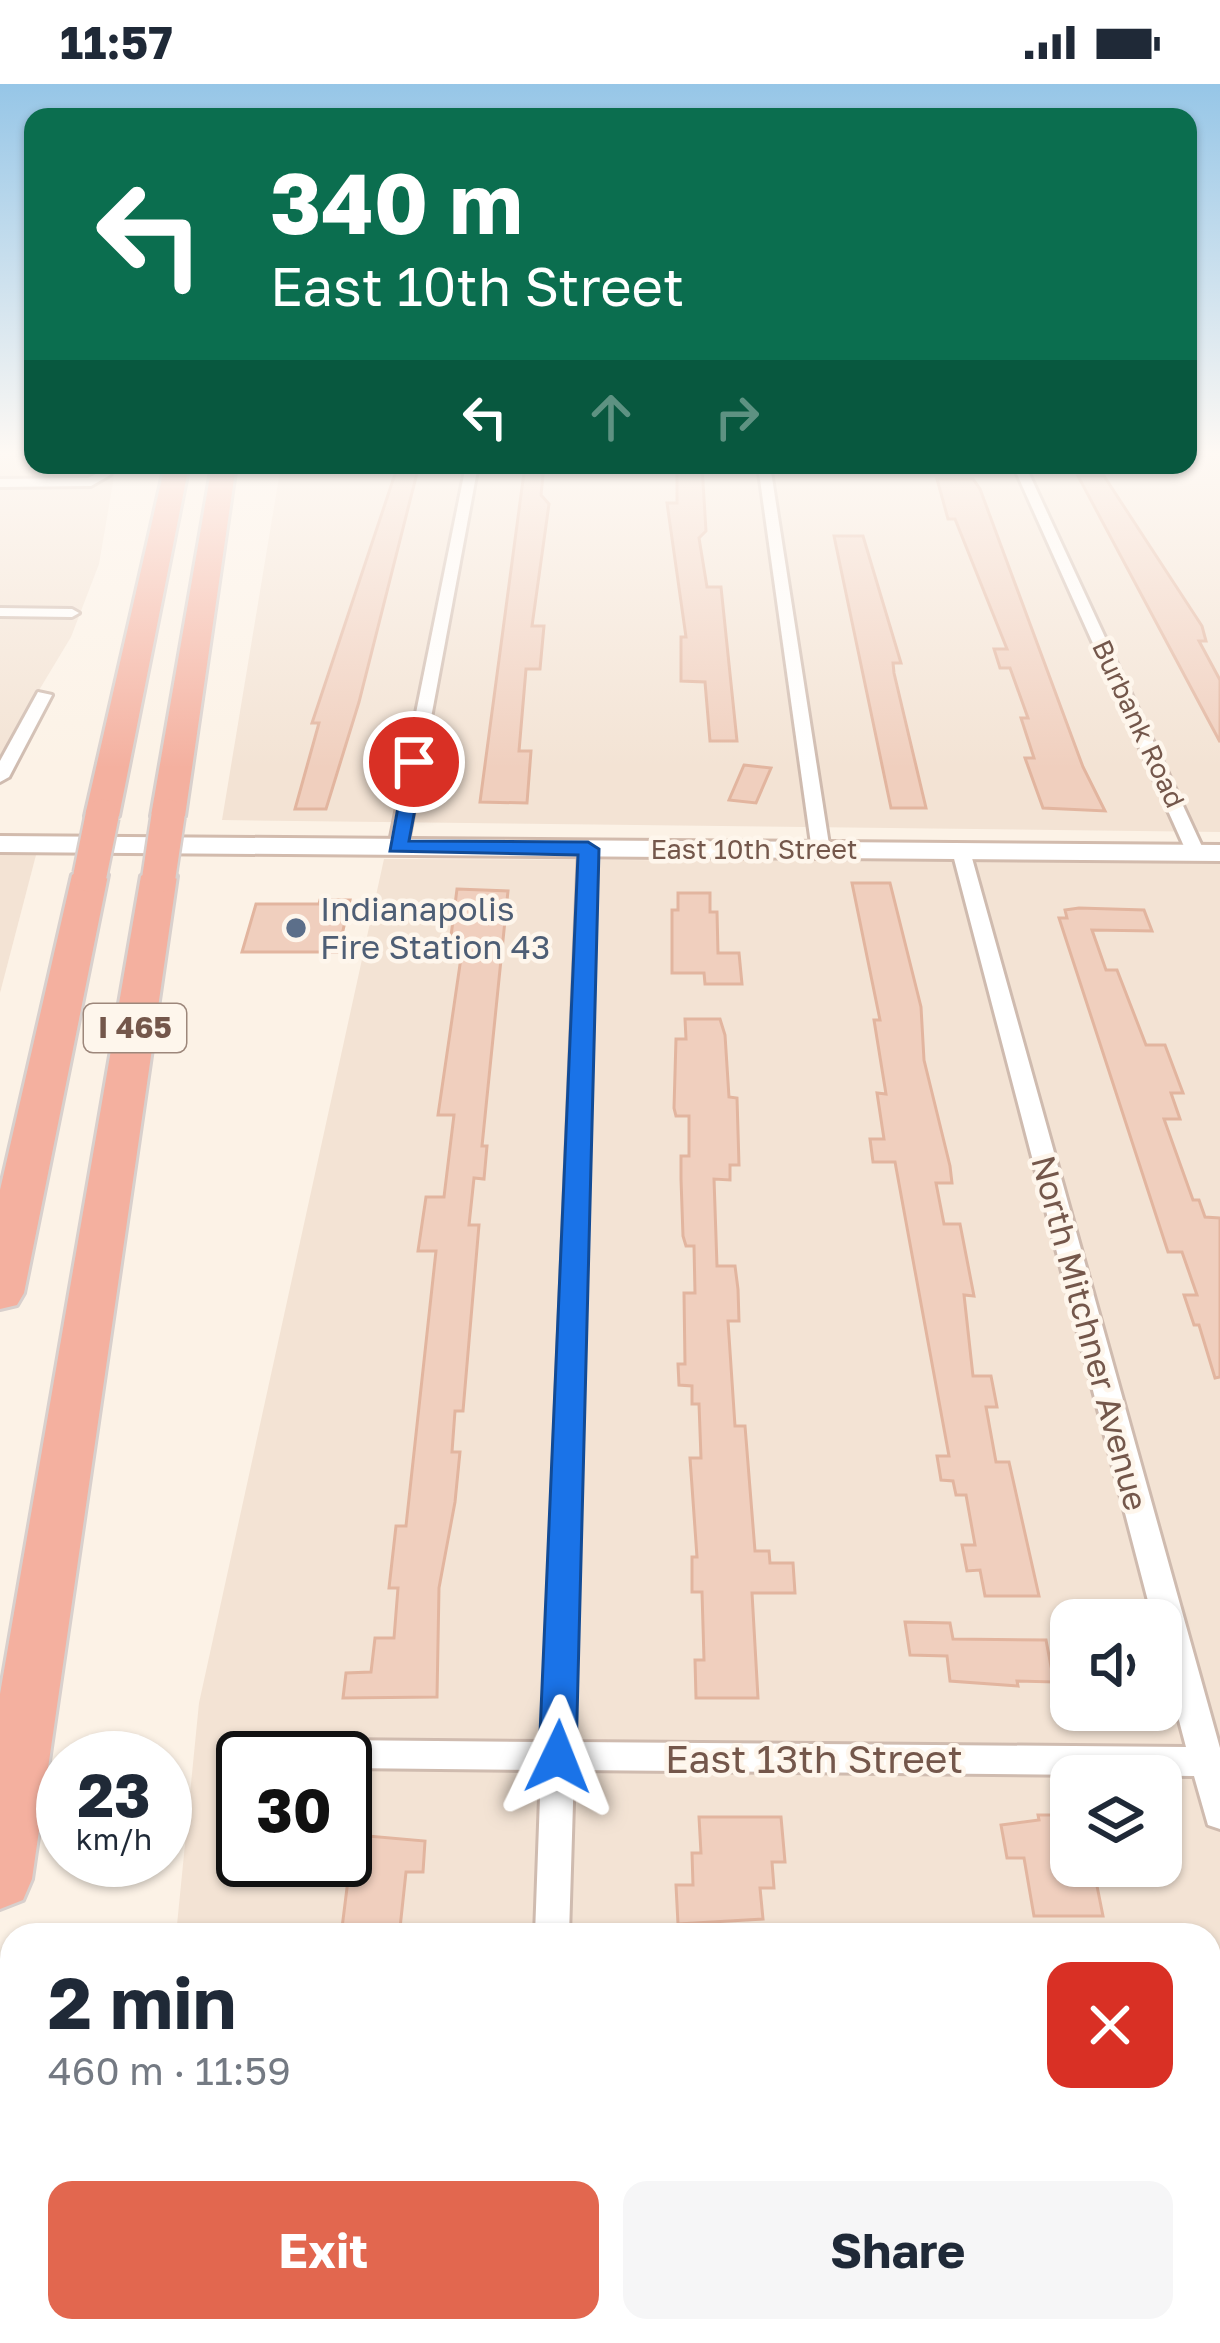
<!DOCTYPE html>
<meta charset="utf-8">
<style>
body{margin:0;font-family:"Golos Text",sans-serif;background:#f6f6f7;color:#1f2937;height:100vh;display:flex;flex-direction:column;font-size:45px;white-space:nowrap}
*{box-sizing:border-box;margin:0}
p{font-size:39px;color:#747a83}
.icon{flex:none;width:66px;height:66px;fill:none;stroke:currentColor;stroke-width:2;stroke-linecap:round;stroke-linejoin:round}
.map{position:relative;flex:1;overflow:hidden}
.side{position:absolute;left:0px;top:1839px;width:1221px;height:420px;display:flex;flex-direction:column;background:#fff;border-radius:36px 36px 0 0;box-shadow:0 3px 9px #0004}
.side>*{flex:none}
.guide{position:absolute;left:24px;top:24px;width:1173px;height:366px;border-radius:24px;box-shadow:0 3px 9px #0004;background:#0b6e4f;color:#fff;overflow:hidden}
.tools{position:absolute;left:1050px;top:1515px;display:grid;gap:24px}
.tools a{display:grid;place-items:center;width:132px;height:132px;border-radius:24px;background:#fff;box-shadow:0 3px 9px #0004;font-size:60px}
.speed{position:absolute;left:36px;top:1647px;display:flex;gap:24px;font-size:60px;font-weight:700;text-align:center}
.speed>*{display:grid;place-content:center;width:156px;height:156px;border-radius:50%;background:#fff;box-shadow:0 3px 9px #0004;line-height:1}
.speed small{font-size:30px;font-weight:400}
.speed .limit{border:6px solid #111;border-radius:18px;background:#fff;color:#111}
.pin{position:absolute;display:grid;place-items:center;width:102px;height:102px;color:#fff;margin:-51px;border:6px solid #fff;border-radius:50%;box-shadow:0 3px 12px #0007}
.me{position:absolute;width:132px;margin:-66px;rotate:2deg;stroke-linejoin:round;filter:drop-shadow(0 0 9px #0008)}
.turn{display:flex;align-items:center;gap:42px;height:252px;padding:0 48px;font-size:54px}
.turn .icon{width:156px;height:156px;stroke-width:2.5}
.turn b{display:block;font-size:84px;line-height:102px}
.lanes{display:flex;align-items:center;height:114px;padding:0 48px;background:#0003;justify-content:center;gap:60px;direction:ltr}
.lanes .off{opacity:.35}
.round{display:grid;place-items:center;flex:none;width:126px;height:126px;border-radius:24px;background:#f6f6f7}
.head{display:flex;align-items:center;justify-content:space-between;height:204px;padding:0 48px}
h1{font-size:72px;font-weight:700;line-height:90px}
.action{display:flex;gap:24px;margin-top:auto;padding:24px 48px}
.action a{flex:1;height:138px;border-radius:24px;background:#e2674f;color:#fff;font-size:48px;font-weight:700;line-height:138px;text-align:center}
.action a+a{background:#f6f6f7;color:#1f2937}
.status{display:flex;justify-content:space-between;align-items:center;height:84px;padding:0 60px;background:#fff;direction:ltr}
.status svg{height:33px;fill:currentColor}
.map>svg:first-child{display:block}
.residential{fill:#f3e3d4;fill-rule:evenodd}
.building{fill:#f0cfbe;stroke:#e2b59f;stroke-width:3}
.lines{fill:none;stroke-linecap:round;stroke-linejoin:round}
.minor-casing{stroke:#cfbbaf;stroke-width:6}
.secondary-casing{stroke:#d2bbad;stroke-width:6}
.motorway-casing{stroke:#d8d0cd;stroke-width:6}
.minor{fill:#fff;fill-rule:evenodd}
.secondary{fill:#fff;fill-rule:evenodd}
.motorway{fill:#f4b09f;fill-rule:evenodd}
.motorway-bridge-casing{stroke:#d8d0cd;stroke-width:38;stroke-linecap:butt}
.motorway-bridge{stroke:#f4b09f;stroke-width:33}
.route{fill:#1a73e8;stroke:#114b97;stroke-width:3}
.service-dot{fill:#5c6f8a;stroke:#fef6ec;stroke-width:4.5}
.labels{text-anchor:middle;stroke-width:9;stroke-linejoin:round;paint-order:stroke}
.far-street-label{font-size:27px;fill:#74574b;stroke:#fef6ec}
.shield{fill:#fef6ec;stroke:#9d877b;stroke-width:3}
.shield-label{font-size:30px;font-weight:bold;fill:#74574b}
.service-label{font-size:33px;fill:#4e5e75;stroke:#fef6ec;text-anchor:start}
.street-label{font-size:33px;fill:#74574b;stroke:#fef6ec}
.near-street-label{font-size:39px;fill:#74574b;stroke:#fef6ec}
</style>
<div class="status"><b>11:57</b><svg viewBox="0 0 49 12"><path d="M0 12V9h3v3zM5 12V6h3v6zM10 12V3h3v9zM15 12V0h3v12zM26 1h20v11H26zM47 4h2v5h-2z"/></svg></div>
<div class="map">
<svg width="1220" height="2259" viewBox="0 0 1220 2259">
<rect width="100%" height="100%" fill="#fcf2e6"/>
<g class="residential">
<polygon points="0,368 33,368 33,381 116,381 99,480 71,553 0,671"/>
<polygon points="1188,368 1220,368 1220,748 222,736 281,381 1188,381"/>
<polygon points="0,771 36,771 0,909"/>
<path d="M384,775l836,4v1480h-1084l1,-12h1072v-396h-1033l23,-232zM1071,1536h90v90h-90zM243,1674h102v102h-102zM1071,1692h90v90h-90z"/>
</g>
<g class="building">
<polygon points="398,381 419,381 359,618 326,725 295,725 319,639 312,639"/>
<polygon points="525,381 544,381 541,411 549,420 532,542 544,542 540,585 526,585 519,667 531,667 527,719 480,718"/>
<polygon points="677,382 702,382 706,447 699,454 707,503 721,503 737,657 710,657 705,598 681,597 681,553 686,553 667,419 677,419"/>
<polygon points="1078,392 1104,392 1202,542 1206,557 1199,557 1220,596 1220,658"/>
<polygon points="937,395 973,395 980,405 1083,683 1105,727 1043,724 1025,674 1034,674 1021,634 1028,634 1010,584 1000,584 994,565 1007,565 955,435 948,435"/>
<polygon points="834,452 863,452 901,579 893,579 894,589 926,724 891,724"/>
<polygon points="744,681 771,684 756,719 729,716"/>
<polygon points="852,799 890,799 921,923 924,976 950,1082 952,1099 936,1099 944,1140 960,1140 974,1212 964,1211 973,1292 991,1292 997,1323 986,1323 996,1378 1009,1378 1039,1512 985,1512 980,1486 967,1487 962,1461 975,1461 966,1411 956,1411 953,1397 941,1396 937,1372 949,1372 895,1078 873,1078 870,1055 884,1055 877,1009 886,1010 874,936 880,936"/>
<polygon points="457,805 508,807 482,1062 487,1062 484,1095 474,1094 469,1141 479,1141 463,1327 455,1327 452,1368 460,1368 455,1418 439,1504 437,1613 343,1614 346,1589 371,1588 375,1554 394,1554 398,1504 389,1504 396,1442 406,1442 436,1167 418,1167 426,1113 444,1113 454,1031 438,1031 463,860 450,860"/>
<polygon points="678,809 710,809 710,828 717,828 718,869 739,869 742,900 705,900 704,889 672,889 672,826 678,826"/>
<polygon points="320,816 350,816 338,868 242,868 256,820 319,820"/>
<polygon points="1079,824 1144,826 1152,847 1092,846 1106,886 1117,886 1146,961 1165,961 1183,1009 1171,1009 1180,1035 1164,1035 1193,1116 1199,1116 1205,1133 1220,1134 1220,1293 1215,1294 1199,1241 1194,1241 1184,1211 1197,1211 1182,1168 1168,1168 1059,834 1067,834 1065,826"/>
<polygon points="685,935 720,935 725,951 729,1013 737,1014 739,1081 730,1081 730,1096 714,1095 717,1182 735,1182 738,1205 739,1237 728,1237 735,1342 745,1342 755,1467 769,1467 770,1479 793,1479 795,1509 752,1509 758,1614 696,1614 695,1576 704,1576 702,1508 692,1508 692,1473 697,1473 690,1374 701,1374 699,1320 692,1320 692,1302 679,1301 678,1280 685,1280 684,1209 695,1209 694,1162 686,1162 683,1152 681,1095 681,1072 689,1072 689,1032 676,1032 674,1024 676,955 686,955"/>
<polygon points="905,1538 950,1539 953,1555 1046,1556 1054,1598 1017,1597 1018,1602 950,1597 947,1572 910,1571"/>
<polygon points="1038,1731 1071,1731 1071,1782 1093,1782 1103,1832 1034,1832 1024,1774 1007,1774 1001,1741 1039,1736"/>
<polygon points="699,1733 781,1733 785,1778 772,1778 774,1804 760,1804 763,1835 678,1840 676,1801 693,1801 692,1769 701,1769"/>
<polygon points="345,1750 425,1757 423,1788 406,1788 400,1844 342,1844 349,1788 345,1788"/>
</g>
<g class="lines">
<g class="minor-casing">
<g id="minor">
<polygon points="101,381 113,381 110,391 91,402 0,403 0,395 88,394 98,389"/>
<polygon points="466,381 478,381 407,763 398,769 389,763"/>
<polygon points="758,381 770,381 830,767 821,773 812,767"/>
<polygon points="1013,381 1025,381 1205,769 1203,773 1189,773 1187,769"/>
<polygon points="0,524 72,525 79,529 72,533 0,532"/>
<polygon points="38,608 52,611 9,693 0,698 0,677"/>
<polygon points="588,759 597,765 574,1658 1186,1663 1161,1568 1161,1536 1153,1536 952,767 961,761 970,767 1220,1664 1220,1745 1208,1741 1194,1692 574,1686 569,1851 535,1851 541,1686 345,1684 345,1674 322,1674 325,1660 336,1656 542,1658 579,765"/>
<polygon points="520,2247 560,2247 561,2259 519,2259"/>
</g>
</g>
<g class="secondary-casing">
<polygon id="secondary" points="0,752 1220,761 1220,777 0,768"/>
</g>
<g class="motorway-casing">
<g id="motorway">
<polygon points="165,381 189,381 119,732 102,742 85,732"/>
<polygon points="212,381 236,381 185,732 168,742 151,732"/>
<polygon points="90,780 108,791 24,1209 17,1221 0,1225 0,1106 72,791"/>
<polygon points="159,781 177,792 32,1795 23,1816 0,1825 0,1610 141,792"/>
</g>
</g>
<use href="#minor" class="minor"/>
<use href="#secondary" class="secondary"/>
<use href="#motorway" class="motorway"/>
<g class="motorway-bridge-casing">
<g id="motorway-bridge">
<polyline points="90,791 102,732"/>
<polyline points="159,792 168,732"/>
</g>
</g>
<use href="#motorway-bridge" class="motorway-bridge"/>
</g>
<linearGradient id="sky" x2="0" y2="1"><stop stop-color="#96c6e7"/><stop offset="0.54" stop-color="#fef9f4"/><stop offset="1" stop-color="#fef9f4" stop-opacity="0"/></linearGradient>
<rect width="1220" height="684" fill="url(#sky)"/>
<polygon class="route" points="407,674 424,678 409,757 588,758 599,765 576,1673 571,1685 558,1689 545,1685 539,1673 578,771 390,767"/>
<circle class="service-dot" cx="296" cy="844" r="12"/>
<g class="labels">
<g class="far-street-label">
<text transform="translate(1138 640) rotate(65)" y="9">Burbank Road</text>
<text x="754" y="775">East 10th Street</text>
</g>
<rect class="shield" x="84" y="920" width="102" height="48" rx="9"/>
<g class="shield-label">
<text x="135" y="954">I 465</text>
</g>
<g class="service-label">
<text x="320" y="837">Indianapolis<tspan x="320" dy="38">Fire Station 43</tspan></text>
</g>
<g class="street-label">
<text transform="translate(1090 1249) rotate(75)" y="12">North Mitchner Avenue</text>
</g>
<g class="near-street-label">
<text x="814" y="1689">East 13th Street</text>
</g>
</g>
</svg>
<div class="tools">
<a><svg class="icon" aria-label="sound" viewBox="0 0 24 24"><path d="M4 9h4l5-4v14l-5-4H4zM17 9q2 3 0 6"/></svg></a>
<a><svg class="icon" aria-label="layers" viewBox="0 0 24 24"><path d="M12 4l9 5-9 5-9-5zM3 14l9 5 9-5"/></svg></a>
</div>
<div class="speed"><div>23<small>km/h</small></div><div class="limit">30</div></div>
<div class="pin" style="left:414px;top:678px;background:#d93025"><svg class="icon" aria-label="arrive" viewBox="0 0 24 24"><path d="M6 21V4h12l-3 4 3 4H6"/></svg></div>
<svg class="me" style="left:558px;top:1673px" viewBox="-20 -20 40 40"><path d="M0-17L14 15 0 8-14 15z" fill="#1a73e8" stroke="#fff" stroke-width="4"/></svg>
<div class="guide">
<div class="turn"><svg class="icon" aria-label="left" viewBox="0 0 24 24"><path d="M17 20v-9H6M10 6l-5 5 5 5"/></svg><div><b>340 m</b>East 10th Street</div></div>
<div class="lanes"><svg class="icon" aria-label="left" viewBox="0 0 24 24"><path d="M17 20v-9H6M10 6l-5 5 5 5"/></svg><svg class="icon off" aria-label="ahead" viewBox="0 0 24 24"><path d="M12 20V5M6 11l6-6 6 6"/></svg><svg class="icon off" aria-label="right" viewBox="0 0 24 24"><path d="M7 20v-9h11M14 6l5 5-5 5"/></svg></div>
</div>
<section class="side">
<div class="head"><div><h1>2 min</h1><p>460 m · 11:59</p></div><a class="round" style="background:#d93025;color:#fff"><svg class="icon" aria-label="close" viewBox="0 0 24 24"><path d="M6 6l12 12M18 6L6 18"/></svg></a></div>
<div class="action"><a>Exit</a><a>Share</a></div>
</section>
</div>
